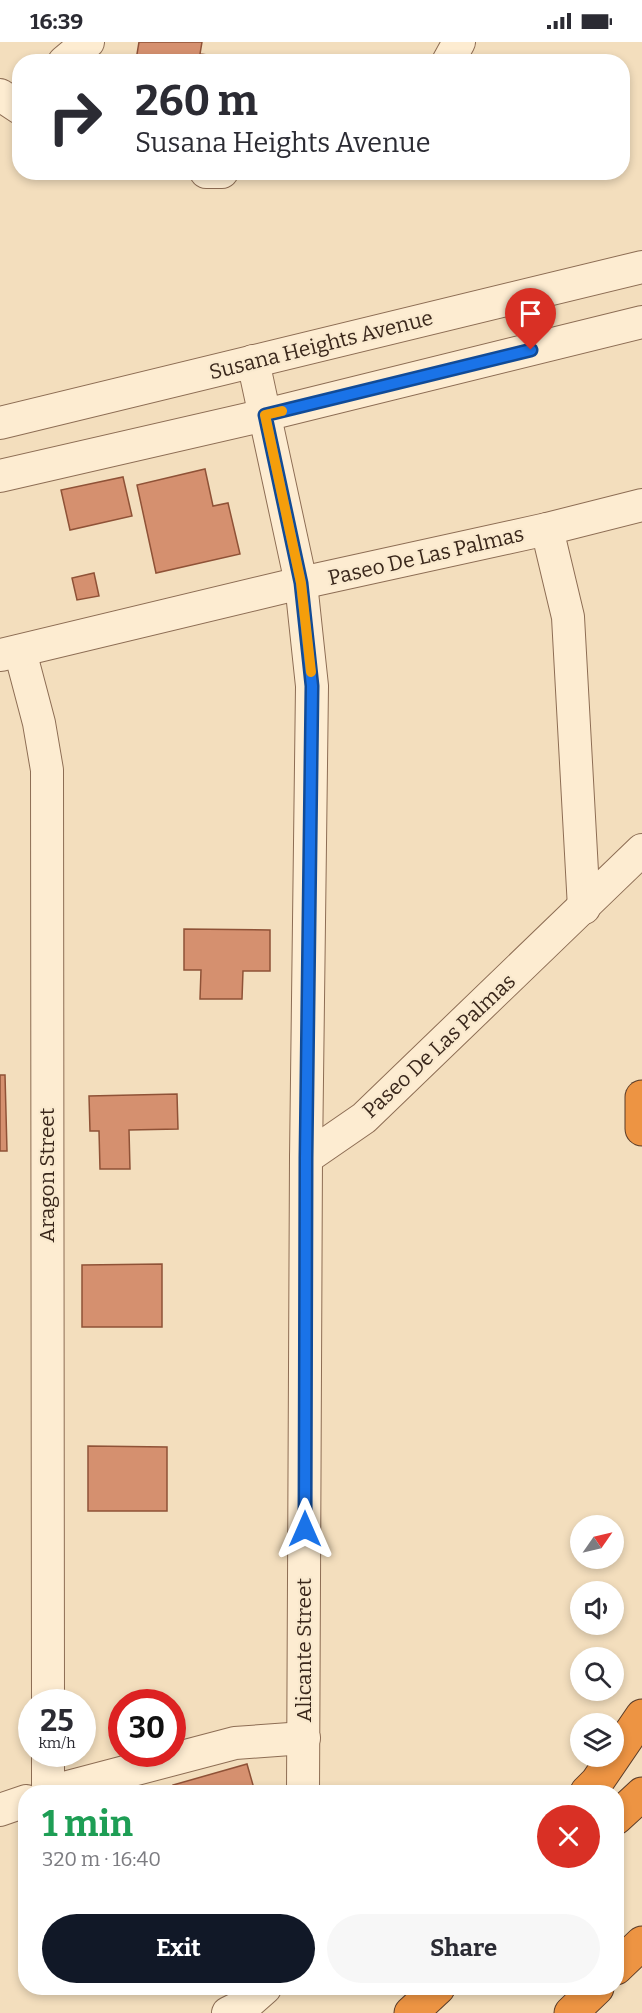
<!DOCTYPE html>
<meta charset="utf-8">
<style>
body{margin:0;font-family:Bitter,serif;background:#f7f7f7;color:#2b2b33;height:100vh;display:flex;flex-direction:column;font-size:22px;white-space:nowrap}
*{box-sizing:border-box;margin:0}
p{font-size:20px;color:#7c7c81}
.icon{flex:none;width:33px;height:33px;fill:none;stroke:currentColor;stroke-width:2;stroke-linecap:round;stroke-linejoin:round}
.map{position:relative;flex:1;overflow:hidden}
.side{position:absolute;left:18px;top:1743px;width:606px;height:210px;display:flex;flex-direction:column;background:#fff;border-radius:24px;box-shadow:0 3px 9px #0003}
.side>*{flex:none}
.guide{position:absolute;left:12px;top:12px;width:618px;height:126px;border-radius:24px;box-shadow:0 3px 9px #0003;background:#fff;color:#2b2b33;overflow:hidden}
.needle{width:39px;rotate:56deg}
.tools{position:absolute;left:570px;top:1473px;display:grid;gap:12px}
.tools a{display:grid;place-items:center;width:54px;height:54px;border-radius:50%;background:#fff;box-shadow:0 3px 9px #0003;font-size:30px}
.speed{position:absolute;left:18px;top:1647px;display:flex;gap:12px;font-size:30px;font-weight:700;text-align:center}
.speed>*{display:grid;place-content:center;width:78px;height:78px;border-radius:50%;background:#fff;box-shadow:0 3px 9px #0003;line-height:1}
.speed small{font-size:15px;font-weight:400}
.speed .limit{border:9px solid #d22;background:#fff;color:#111}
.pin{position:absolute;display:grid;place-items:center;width:51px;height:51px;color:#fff;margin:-62px -26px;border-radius:50% 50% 50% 0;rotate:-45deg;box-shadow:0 0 6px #0007}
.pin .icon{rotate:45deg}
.me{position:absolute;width:66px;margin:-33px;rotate:0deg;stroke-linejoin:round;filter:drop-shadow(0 0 4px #0008)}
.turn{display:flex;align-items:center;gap:21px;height:126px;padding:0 24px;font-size:27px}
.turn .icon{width:78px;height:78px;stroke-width:2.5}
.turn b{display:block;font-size:42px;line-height:51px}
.round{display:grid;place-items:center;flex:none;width:63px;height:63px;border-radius:32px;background:#f7f7f7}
.overview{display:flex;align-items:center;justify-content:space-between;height:102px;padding:0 24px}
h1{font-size:36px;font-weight:700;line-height:45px;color:#1e9e55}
.action{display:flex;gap:12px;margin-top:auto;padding:12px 24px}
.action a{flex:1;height:69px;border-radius:36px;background:#111827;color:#fff;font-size:24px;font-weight:700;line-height:69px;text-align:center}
.action a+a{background:#f7f7f7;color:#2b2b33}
.status{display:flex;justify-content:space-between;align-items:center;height:42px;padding:0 30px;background:#fff;direction:ltr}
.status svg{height:16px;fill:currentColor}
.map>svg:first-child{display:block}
.building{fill:#d5906f;stroke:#8f5237;stroke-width:1.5}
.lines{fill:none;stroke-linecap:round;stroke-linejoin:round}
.street-casing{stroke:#8d6d54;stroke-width:34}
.highway-casing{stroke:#5a3c29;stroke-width:35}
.street{stroke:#fdecd1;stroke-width:32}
.highway{stroke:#ed9443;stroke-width:33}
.route-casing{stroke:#114b97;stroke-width:15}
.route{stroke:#1a73e8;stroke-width:10}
.slow{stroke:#f59e0b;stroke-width:10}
.labels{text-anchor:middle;stroke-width:4.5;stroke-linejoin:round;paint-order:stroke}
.street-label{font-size:21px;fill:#3a271b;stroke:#f9e9ce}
</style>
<div class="status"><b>16:39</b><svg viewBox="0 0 49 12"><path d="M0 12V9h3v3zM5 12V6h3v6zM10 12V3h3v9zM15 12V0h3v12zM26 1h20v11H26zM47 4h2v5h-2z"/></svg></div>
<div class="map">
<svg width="642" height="1971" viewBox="0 0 642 1971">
<rect width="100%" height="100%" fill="#f3debd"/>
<g class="building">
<polygon points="139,0 202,0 200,12 207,13 206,20 136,18"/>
<polygon points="205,427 213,464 228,461 240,512 156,531 137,443"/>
<polygon points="123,435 132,474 70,488 61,448"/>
<polygon points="94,531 99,554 77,558 72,536"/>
<polygon points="184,887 270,888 270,929 243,929 242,957 200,957 201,928 184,928"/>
<polygon points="0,1033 5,1033 7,1109 0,1109"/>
<polygon points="177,1052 178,1087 129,1088 130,1127 100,1127 99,1089 90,1089 89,1054"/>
<polygon points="162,1222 162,1285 82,1285 82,1223"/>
<polygon points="88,1404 167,1405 167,1469 88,1469"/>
<polygon points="247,1722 255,1750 175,1750 173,1743"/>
</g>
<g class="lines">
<g class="street-casing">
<g id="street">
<polyline points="64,20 88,0"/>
<polyline points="448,20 459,0"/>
<polyline points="0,53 20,66"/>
<polyline points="206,130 222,130"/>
<polyline points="253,319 301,541 312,644 306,1116 303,1750"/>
<polyline points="0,381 642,225"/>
<polyline points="0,434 265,373 642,280"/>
<polyline points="547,487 568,575 584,866"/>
<polyline points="20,609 39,681 47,728 48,1660"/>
<polyline points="1,613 301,541 547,487 642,463"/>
<polyline points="306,1116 364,1076 642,808"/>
<polyline points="48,1712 48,1750"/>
<polyline points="49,1750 235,1701 304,1696"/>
<polyline points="0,1768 26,1759"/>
<polyline points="228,1971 248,1961 265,1946"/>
</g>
</g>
<g class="highway-casing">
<g id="highway">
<polyline points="642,1055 642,1087"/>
<polyline points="587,1750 597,1740 642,1674"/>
<polyline points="616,1776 642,1752"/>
<polyline points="616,1926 642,1901"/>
<polyline points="411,1971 438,1946"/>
<polyline points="571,1971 597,1946"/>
</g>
</g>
<use href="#street" class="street"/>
<use href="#highway" class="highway"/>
</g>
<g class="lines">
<g class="route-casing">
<polyline id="route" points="305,1487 306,1116 312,644 301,541 265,373 531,308"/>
</g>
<use href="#route" class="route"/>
<polyline class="slow" points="282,369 265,373 301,541 311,630"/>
</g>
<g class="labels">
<g class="street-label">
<text transform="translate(321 303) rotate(-14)" y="7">Susana Heights Avenue</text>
<text transform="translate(426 514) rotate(-13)" y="7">Paseo De Las Palmas</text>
<text transform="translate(439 1004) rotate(-43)" y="7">Paseo De Las Palmas</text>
<text transform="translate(47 1133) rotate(-90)" y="7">Aragon Street</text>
<text transform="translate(304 1608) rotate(-90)" y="7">Alicante Street</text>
</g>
</g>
</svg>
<div class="tools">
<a><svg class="needle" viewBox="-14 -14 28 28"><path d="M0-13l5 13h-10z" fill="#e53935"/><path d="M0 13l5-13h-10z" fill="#7c7c81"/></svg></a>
<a><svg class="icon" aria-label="sound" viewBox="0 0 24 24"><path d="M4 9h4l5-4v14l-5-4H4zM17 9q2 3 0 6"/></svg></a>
<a><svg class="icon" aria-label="search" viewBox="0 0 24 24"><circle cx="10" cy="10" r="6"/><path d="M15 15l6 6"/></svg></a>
<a><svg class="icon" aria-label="layers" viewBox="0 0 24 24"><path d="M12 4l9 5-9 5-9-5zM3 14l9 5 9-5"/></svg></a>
</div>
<div class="speed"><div>25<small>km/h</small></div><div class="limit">30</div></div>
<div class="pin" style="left:531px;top:308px;background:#d93025"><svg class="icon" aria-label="arrive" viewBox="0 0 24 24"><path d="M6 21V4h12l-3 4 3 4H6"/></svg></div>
<svg class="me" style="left:305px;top:1487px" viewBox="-20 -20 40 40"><path d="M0-17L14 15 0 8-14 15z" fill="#1a73e8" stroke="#fff" stroke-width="4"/></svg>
<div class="guide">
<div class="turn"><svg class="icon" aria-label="right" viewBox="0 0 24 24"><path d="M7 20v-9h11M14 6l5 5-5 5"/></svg><div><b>260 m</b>Susana Heights Avenue</div></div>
</div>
<section class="side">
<div class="overview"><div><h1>1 min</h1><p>320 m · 16:40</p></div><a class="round" style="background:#d93025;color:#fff"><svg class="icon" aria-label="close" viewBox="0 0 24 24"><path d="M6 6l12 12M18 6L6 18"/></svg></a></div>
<div class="action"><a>Exit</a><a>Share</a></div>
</section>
</div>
